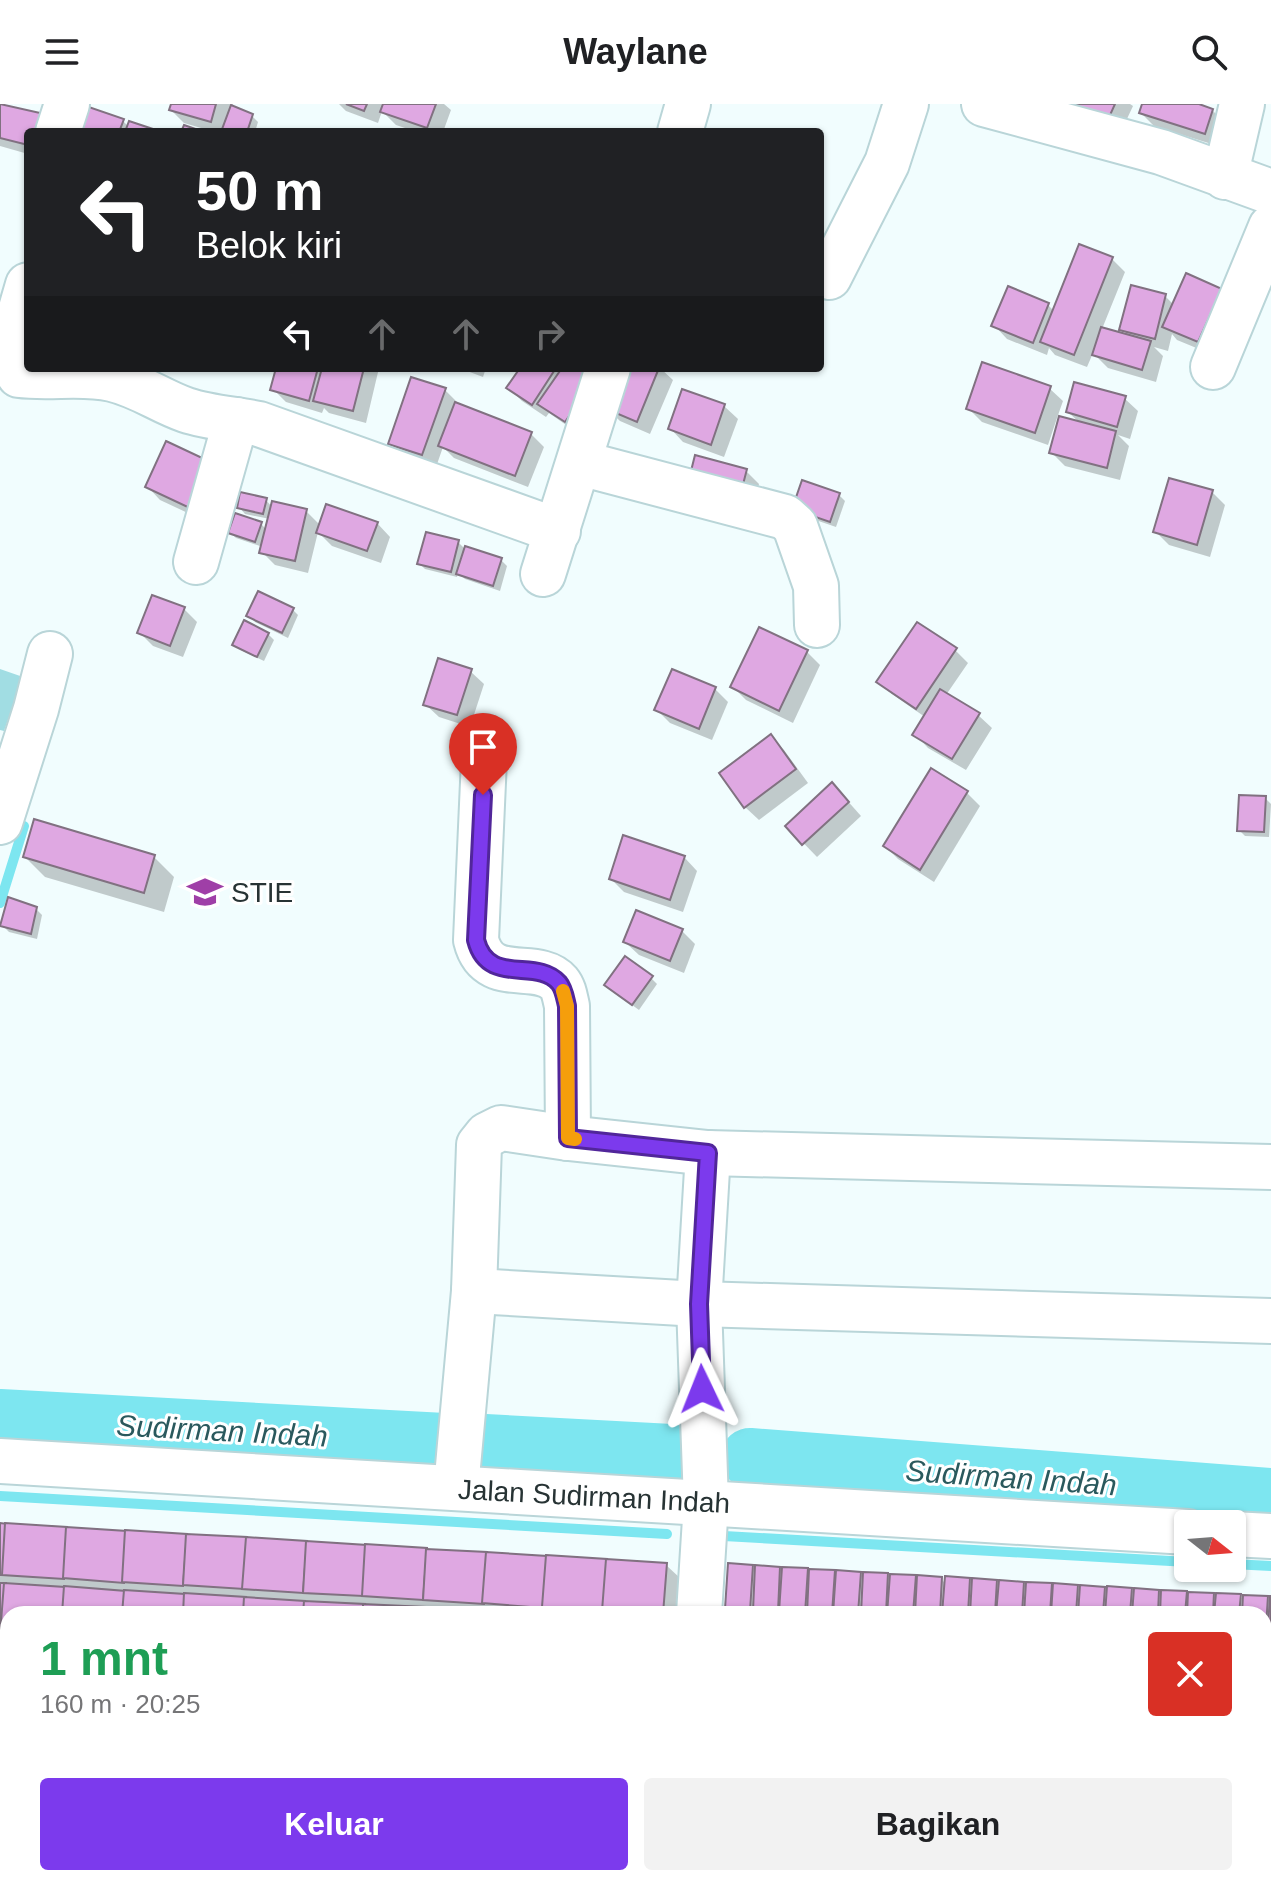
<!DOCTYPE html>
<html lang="id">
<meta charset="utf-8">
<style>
body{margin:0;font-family:Arial,sans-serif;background:#f2f2f2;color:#202124;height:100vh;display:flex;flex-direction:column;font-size:30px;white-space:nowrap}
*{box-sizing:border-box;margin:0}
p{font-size:26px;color:#757577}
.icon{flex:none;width:44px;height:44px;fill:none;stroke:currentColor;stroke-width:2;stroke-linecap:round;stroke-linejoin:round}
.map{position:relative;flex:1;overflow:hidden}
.drawer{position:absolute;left:0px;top:1502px;width:1272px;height:280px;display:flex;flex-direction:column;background:#fff;border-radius:24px 24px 0 0;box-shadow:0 2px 6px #0004}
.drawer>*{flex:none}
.top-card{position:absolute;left:24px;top:24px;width:800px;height:244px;border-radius:8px;box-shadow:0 2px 6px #0004;background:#202124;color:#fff;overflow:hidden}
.needle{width:52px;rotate:107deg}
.tools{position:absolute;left:1174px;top:1406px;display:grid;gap:16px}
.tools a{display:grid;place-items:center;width:72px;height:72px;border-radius:8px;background:#fff;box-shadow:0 2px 6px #0004;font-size:40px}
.pin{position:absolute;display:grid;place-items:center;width:68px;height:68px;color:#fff;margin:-82px -34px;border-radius:50% 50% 50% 0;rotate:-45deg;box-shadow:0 0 8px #0007}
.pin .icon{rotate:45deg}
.me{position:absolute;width:88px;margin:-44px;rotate:358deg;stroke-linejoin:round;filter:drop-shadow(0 0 6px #0008)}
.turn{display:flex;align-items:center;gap:28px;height:168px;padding:0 40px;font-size:36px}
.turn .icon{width:104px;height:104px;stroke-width:2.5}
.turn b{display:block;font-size:56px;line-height:68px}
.lanes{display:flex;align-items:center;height:76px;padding:0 40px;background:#0003;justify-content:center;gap:40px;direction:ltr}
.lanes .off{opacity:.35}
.round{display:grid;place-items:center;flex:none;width:84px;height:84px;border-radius:8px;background:#f2f2f2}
.head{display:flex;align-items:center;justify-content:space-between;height:136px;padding:0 40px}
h1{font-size:48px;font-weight:800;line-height:60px;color:#1e9e55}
.primary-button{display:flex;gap:16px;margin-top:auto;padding:16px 40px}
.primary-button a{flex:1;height:92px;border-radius:8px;background:#7c3aed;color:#fff;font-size:32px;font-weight:800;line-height:92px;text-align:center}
.primary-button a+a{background:#f2f2f2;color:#202124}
header{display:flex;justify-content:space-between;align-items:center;height:104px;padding:0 40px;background:#fff;font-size:36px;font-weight:800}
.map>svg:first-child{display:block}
.green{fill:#a1dde3}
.shadow{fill:#0003}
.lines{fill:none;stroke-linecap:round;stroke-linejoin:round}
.stream{stroke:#7de6f0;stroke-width:10}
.river{stroke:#7de6f0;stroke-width:60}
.building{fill:#dfa8e2;stroke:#817181;stroke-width:2}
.minor-casing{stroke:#b9d5d8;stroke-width:48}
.minor{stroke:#fff;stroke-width:44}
.route-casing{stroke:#51269a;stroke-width:20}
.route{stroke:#7c3aed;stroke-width:14}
.slow{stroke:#f59e0b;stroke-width:14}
.labels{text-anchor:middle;stroke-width:6;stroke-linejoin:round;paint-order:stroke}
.poi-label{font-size:28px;fill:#273334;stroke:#fff;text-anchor:start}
.street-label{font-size:28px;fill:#273334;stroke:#fff}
.water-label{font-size:30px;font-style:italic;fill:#2a595d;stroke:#fff}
</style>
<header><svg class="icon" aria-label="menu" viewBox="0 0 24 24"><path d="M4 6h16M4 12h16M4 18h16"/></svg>Waylane<svg class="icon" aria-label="search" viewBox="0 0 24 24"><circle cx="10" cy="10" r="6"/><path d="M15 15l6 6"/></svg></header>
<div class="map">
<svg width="1271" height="1782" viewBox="0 0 1271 1782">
<rect width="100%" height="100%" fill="#f1fdfe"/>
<polygon class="green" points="0,565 23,573 4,627 0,626"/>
<g class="shadow">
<polygon points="173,0 233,0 232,4 252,12 258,18 255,28 215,28 184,19 171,6"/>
<polygon points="339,0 444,0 451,6 443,28 417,28 396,21 382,7 378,19 346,7"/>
<polygon points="1072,0 1130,0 1133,2 1119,32"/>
<polygon points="1144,0 1192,0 1212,6 1226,20 1218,42 1154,22 1141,9"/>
<polygon points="0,1 28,28 28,50 0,42"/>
<polygon points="123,17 129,23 156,28 71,28"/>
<polygon points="1112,155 1125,168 1102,225 1130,233 1122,225 1165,192 1174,201 1221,187 1211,250 1177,236 1172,230 1168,247 1154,243 1163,252 1156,278 1108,264 1093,249 1087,263 1055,251 1049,244 1047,251 1007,235 994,221 1048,201 1054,207"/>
<polygon points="278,264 379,264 366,319 329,309 324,304 322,309 286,298 273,285"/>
<polygon points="459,264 486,264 483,273"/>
<polygon points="514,264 660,264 673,276 650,330 620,317 607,304 579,330 549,309 546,313 522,297 509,284 519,268"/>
<polygon points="1049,284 1063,297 1057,314 1080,319 1068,308 1124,294 1138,307 1130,335 1118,331 1129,342 1120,376 1065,362 1051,348 1060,315 1057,314 1048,341 982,318 968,304"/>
<polygon points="445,286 458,299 531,330 544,343 528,383 454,354 443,343 436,363 403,352 390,339"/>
<polygon points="683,287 724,302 738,315 724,353 683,338 670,324"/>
<polygon points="167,339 207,418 160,396 147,382"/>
<polygon points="746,367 759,380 753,404 690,379"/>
<polygon points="1212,388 1225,401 1210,453 1169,441 1156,428"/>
<polygon points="839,391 845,397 836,423 801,411"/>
<polygon points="266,396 272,403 306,407 321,422 377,419 390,433 381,459 332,442 318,428 308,469 275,461 262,448 263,443 236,434 230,428 261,420 267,426 270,415 245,410 239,403"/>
<polygon points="458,438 465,445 501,456 507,462 500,487 465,475 458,469 457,473 425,465 419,459"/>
<polygon points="184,505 197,518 183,553 153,542 139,528"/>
<polygon points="292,505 298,511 288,534 255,518 249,512"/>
<polygon points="268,530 274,536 264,557 241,546 235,540"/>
<polygon points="955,546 968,559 946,591 978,611 992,624 966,666 928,644 915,630 925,613 892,590 879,577"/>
<polygon points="807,548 820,561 793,619 746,596 733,583"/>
<polygon points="470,567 484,580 470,623 439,613 425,600"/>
<polygon points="715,585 728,598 712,636 670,619 656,605"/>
<polygon points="771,633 784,646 808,679 759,716 745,703"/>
<polygon points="931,667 967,689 980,702 934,778 898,755 885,742"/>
<polygon points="845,694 861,712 817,753 787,722"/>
<polygon points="1265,694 1271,700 1269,733 1245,732 1239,726"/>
<polygon points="25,753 154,753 174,773 164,808 45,773"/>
<polygon points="684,753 697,767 683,808 624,788 611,775"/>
<polygon points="36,805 42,811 37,835 9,828 3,822"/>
<polygon points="682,827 695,840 684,869 639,851 625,838"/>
<polygon points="651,874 657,880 639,906 613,887"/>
<polygon points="0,1421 666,1461 680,1474 677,1510 8,1510 8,1543 0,1542"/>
<polygon points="752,1463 757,1467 780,1465 784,1469 807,1466 811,1470 811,1467 860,1470 865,1474 888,1471 892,1475 915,1473 919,1477 941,1475 946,1480 969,1476 974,1481 996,1478 1000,1482 1023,1480 1028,1484 1028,1480 1077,1483 1081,1487 1104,1484 1108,1489 1131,1486 1136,1490 1158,1488 1163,1492 1186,1489 1190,1493 1213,1491 1217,1495 1240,1492 1244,1497 1267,1494 1271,1498 1271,1592 1267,1588 1267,1592 1264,1592 1264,1510 733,1510 727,1504"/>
<polygon points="0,1656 8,1664 8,1752 0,1759"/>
<polygon points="64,1774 187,1774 187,1782 63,1782"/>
<polygon points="223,1774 346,1774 345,1782 222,1782"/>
<rect x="515" y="1774" width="148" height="8"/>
<polygon points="1020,1774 1149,1774 1148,1782 1019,1782"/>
</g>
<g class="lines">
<g class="stream">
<polyline points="0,799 24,722"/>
<polyline points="0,1392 667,1430"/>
<polyline points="724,1432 1188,1458"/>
<polyline points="1232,1460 1271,1462"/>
</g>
<g class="river">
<polyline points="0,1315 444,1339"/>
<polyline points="485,1340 671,1350"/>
<polyline points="750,1354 1271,1394"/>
</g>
</g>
<g class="building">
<polygon points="0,0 49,11 44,28 28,28 28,41 0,34"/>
<polygon points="80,0 124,15 119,28 71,28"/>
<polygon points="171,0 216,0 211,18 169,6"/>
<polygon points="346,0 367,0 364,7"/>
<polygon points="383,0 436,0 427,24 380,8"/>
<polygon points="1070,0 1115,0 1106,20 1068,4"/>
<polygon points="1142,0 1199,0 1213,5 1205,30 1139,9"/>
<polygon points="231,1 253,10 247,28 221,28"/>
<polygon points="129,17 162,28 125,28"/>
<polygon points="184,21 204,28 181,28"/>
<polygon points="1079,140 1113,153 1074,251 1040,238"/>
<polygon points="1186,169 1222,185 1198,238 1162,223"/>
<polygon points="1131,181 1166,190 1155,235 1119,226"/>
<polygon points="1008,182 1049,199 1033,239 991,222"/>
<polygon points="1101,223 1151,237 1142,266 1092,251"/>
<polygon points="982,258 1051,282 1035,329 966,305"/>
<polygon points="276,264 318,264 309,297 270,286"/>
<polygon points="322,264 364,264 353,307 313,297"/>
<polygon points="520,264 556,264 532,301 506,284"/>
<polygon points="562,264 602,264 565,318 537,300"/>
<polygon points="622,264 659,264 637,318 604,304"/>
<polygon points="411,273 446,284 422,351 388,340"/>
<polygon points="1074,278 1126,292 1117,323 1066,308"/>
<polygon points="682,285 725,300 711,341 668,325"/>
<polygon points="455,298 532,328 515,372 438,342"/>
<polygon points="1059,312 1116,327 1107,364 1049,349"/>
<polygon points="166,337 215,360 194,406 145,383"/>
<polygon points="695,351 747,365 740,392 688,379"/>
<polygon points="1169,374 1213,386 1197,441 1153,428"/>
<polygon points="802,376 840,389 830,418 792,405"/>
<polygon points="240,388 267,394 263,410 237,404"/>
<polygon points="272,397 307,405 295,457 259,449"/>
<polygon points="326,400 378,418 367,447 316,429"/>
<polygon points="235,409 262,418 255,438 228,429"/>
<polygon points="426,428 459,436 451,468 417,460"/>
<polygon points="465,442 502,454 493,482 456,470"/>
<polygon points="258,487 294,504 282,529 246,512"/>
<polygon points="152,491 185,503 170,542 137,529"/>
<polygon points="244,516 269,529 257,553 232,541"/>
<polygon points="917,518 957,544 916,605 876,578"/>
<polygon points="759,523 808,546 779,607 730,583"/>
<polygon points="438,554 472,565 457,611 423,601"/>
<polygon points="672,565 716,583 699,625 654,606"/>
<polygon points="940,585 980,609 952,655 912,631"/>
<polygon points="771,630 796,665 744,704 719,669"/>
<polygon points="931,664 968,687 920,766 883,742"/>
<polygon points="832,678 849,698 802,741 785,722"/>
<polygon points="1239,691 1266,692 1264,728 1237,727"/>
<polygon points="34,715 155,751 144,789 23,753"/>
<polygon points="623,731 685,752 670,796 609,775"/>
<polygon points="8,793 37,803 31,830 0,822"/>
<polygon points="636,806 683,825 670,857 623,838"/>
<polygon points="625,852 653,872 632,901 604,881"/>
<polygon points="0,1419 8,1420 4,1471 0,1471"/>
<polygon points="5,1419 67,1423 64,1475 2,1471"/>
<polygon points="66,1423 127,1427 124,1479 63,1474"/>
<polygon points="125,1426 187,1430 183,1482 122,1478"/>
<polygon points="186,1430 247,1433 244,1485 183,1481"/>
<polygon points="246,1433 307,1437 303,1489 242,1485"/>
<polygon points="306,1437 367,1441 363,1492 303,1489"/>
<polygon points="365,1440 427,1444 423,1496 362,1492"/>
<polygon points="426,1445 487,1448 484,1500 423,1496"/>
<polygon points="486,1448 547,1452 543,1504 482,1499"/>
<polygon points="546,1451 607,1455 604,1507 542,1503"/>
<polygon points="606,1455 667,1459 663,1510 602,1507"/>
<polygon points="728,1459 753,1461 750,1507 725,1505"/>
<polygon points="755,1461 780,1463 778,1508 753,1507"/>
<polygon points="782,1463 808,1464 805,1510 779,1508"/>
<polygon points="809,1465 835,1466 832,1510 807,1510"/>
<polygon points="836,1466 861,1468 858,1510 833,1510"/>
<polygon points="863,1468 888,1469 886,1510 861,1510"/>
<polygon points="890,1470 916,1471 913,1510 887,1510"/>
<polygon points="917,1471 942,1473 940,1510 915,1510"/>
<polygon points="945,1472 970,1474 968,1510 942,1510"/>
<polygon points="972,1474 997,1476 995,1510 970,1510"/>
<polygon points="999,1476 1024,1478 1022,1510 996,1510"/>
<polygon points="1026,1478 1052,1479 1050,1510 1024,1510"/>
<polygon points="0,1479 6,1479 2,1531 0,1531"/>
<polygon points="4,1479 65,1483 63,1510 8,1510 8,1531 0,1531"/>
<polygon points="1053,1479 1078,1481 1076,1510 1051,1510"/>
<polygon points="1080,1481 1105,1483 1103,1510 1078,1510"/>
<polygon points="64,1482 126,1487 124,1510 62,1510"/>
<polygon points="1107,1482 1132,1484 1130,1510 1105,1510"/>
<polygon points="1134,1484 1159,1486 1158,1510 1132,1510"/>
<polygon points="124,1486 185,1490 184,1510 122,1510"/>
<polygon points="1161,1486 1187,1487 1185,1510 1160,1510"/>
<polygon points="1188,1488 1214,1489 1213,1510 1187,1510"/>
<polygon points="184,1489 246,1493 244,1510 183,1510"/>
<polygon points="1216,1489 1241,1490 1239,1510 1214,1510"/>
<polygon points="1243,1491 1268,1492 1265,1538 1264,1510 1242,1510"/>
<polygon points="1270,1492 1271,1492 1271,1538 1267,1538"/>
<polygon points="244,1493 305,1497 304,1510 243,1510"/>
<polygon points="304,1497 365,1500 364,1510 303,1510"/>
<polygon points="363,1500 425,1503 424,1510 363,1510"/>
<polygon points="425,1504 485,1508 485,1510 424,1510"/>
<polygon points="1266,1541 1271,1542 1271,1588 1264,1587"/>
<polygon points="1264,1655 1271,1656 1271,1712 1264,1712"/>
<polygon points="0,1658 8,1670 8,1716 0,1722"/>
<rect x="1264" y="1712" width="7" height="56"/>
<polygon points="1264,1769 1271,1769 1271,1782 1224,1782 1224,1774 1264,1774"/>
<polygon points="61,1774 115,1774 115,1782 61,1780"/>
<polygon points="118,1774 173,1774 172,1782 118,1782"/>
<rect x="219" y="1774" width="55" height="8"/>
<polygon points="277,1774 332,1774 331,1782 277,1782"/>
<polygon points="377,1774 432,1774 431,1782 377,1782"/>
<polygon points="435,1774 489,1774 489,1782 434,1782"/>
<polygon points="513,1774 579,1775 579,1782 512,1782"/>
<polygon points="583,1774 650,1774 649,1782 583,1782"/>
<rect x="702" y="1774" width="67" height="8"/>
<rect x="770" y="1774" width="67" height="8"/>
<rect x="856" y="1774" width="67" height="8"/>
<polygon points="924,1774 992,1774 991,1782 924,1782"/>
<polygon points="1018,1774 1071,1774 1071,1782 1017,1782"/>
<rect x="1081" y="1774" width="54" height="8"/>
<polygon points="1156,1774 1223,1774 1222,1782 1155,1782"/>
</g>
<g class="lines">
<g class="minor-casing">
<g id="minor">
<polyline points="984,0 1161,48 1271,88"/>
<polyline points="58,28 67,0"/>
<polyline points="680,28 688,0"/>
<polyline points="1225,73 1242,0"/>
<polyline points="829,173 887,59 906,0"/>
<path d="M28,181l-18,62 9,28c31,4 63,-3 93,4 29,7 48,22 74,31 24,8 49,9 73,14l299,107"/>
<polyline points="1213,263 1271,123"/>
<polyline points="580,359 785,413 795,422 816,482 817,521"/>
<polyline points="196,458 236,316"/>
<polyline points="543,470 608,264"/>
<path d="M485,633l-9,203c12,48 61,18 83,43 5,6 6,15 8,23l1,132"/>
<polyline points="0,718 36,605 50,550"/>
<polyline points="474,1187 699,1200 1271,1217"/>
<polyline points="0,1357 1188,1428"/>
<polyline points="456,1384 474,1187 479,1041 487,1031 501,1024 568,1034 708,1049 1271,1063"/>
<polyline points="1232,1430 1271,1432"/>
<polyline points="699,1510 706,1399 699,1200 708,1049"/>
<polyline points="0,1553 8,1554"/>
<polyline points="1264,1633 1271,1633"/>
<polyline points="40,1782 41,1774"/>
<polyline points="200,1782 201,1774"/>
<polyline points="356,1782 356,1774"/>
<polyline points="506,1782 507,1774"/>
<polyline points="684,1782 684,1774"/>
<polyline points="845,1782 846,1774"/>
<polyline points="1000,1782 1000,1774"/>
<polyline points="1148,1782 1149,1774"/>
</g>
</g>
<use href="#minor" class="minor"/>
</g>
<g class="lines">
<g class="route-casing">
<path id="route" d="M483,691l-7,145c12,47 61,17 83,43 5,6 6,15 8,23l1,132 140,15 -9,151 3,85"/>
</g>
<use href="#route" class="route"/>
<polyline class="slow" points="563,887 567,902 568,1034 575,1035"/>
</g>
<defs>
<g id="university-bare" transform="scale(2.76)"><path d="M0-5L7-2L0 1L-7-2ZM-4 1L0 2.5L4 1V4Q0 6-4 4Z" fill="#9f3fa7" stroke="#fff" stroke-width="2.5" paint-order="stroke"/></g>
</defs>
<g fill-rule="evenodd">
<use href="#university-bare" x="205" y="788"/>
</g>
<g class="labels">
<g class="poi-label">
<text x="231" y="798">STIE</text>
</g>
<g class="street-label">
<text transform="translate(594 1392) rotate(3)" y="10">Jalan Sudirman Indah</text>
</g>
<g class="water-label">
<text transform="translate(222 1327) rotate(3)" y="10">Sudirman Indah</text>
<text transform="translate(1011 1374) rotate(4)" y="10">Sudirman Indah</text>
</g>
</g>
</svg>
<div class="tools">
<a><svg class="needle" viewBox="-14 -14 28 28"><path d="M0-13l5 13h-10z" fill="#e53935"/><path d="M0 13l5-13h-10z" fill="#757577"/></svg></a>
</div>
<div class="pin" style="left:483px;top:691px;background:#d93025"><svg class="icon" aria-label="arrive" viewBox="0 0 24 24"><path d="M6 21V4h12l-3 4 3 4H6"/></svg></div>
<svg class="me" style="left:702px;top:1285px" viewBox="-20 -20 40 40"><path d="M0-17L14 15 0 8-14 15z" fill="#7c3aed" stroke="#fff" stroke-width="4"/></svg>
<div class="top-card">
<div class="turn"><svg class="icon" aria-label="left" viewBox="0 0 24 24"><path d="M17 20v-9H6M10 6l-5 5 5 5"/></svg><div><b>50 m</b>Belok kiri</div></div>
<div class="lanes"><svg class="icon" aria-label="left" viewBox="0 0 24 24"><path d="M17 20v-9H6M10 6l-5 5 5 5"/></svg><svg class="icon off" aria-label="ahead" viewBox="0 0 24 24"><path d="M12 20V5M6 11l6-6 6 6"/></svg><svg class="icon off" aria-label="ahead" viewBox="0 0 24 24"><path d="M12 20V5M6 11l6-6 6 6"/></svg><svg class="icon off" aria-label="right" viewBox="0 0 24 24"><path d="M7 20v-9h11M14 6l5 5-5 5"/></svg></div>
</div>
<section class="drawer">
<div class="head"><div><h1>1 mnt</h1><p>160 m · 20:25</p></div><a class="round" style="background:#d93025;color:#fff"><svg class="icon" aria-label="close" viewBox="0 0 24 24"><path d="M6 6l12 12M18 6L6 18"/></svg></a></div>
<div class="primary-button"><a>Keluar</a><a>Bagikan</a></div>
</section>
</div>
